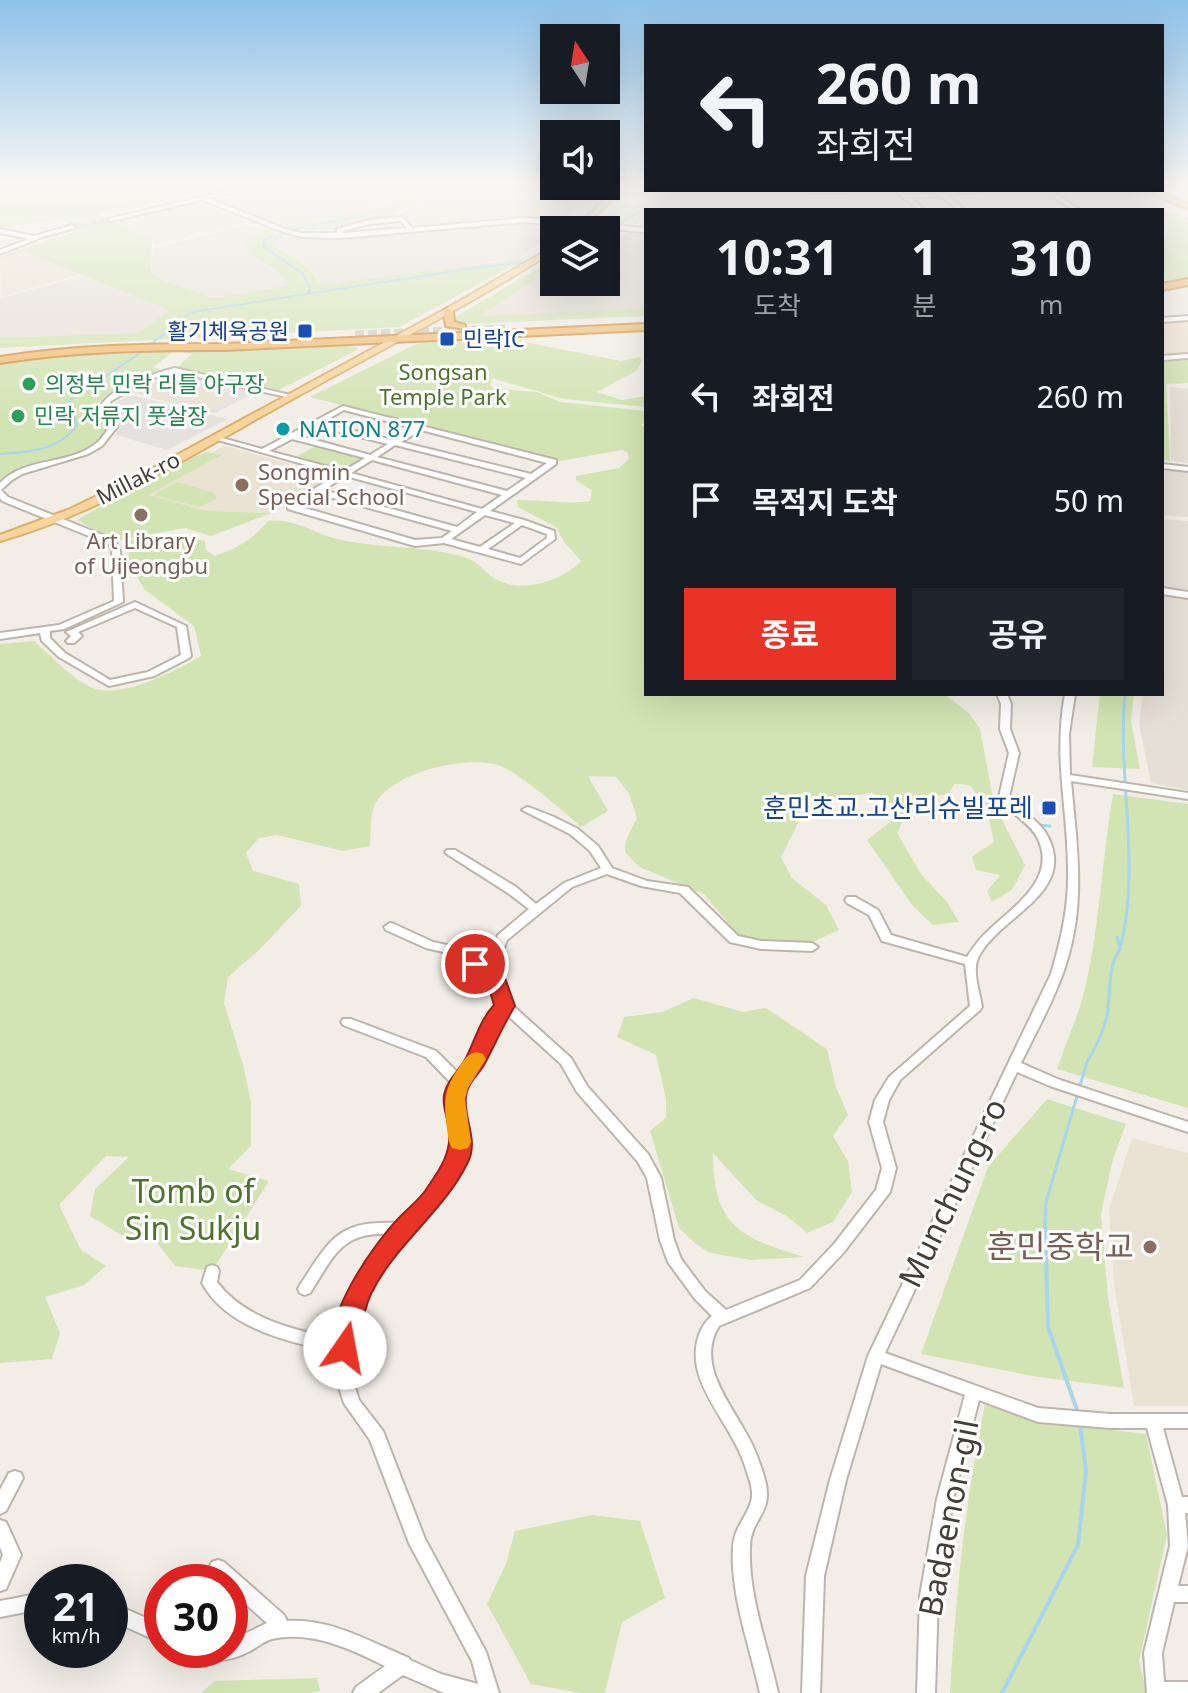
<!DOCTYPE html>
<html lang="ko">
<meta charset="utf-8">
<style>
body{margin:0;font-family:"Noto Sans","Noto Sans KR",sans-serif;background:#20242c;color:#f1f3f6;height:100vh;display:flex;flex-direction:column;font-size:30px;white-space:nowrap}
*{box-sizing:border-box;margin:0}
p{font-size:26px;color:#9ea1a6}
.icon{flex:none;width:44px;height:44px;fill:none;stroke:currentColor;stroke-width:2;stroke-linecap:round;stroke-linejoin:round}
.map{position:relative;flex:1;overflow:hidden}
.panel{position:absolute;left:644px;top:208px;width:520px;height:488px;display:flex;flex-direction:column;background:#171b24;border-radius:0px;box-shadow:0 8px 32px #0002}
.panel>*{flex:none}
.banner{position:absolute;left:644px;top:24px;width:520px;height:168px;border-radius:0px;box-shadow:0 8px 32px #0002;background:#171b24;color:#f1f3f6;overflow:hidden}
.needle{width:52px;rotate:348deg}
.controls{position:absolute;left:540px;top:24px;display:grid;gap:16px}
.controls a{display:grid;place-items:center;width:80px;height:80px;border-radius:0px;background:#171b24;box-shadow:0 8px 32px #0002;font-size:40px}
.speed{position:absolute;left:24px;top:1564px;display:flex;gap:16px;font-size:40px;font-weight:700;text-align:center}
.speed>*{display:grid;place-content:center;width:104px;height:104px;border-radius:50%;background:#171b24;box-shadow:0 8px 32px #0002;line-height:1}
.speed small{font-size:20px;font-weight:400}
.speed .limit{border:12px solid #d22;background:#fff;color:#111}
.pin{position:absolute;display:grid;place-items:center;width:68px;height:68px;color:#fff;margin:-34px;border:4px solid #fff;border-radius:50%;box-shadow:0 2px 8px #0007}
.me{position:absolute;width:88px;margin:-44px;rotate:12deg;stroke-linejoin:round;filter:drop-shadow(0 0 6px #0008)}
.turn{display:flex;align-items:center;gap:28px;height:168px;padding:0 40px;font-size:36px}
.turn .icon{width:104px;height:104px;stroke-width:2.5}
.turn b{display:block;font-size:56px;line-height:68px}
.eta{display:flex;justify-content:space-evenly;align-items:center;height:136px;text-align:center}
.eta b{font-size:48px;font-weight:700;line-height:56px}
.button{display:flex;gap:16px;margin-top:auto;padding:16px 40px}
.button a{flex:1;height:92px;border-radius:0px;background:#ea3327;color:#fff;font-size:32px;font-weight:700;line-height:92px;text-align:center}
.button a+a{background:#20242c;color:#f1f3f6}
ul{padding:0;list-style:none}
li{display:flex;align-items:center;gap:24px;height:104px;padding:0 40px}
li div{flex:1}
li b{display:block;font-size:30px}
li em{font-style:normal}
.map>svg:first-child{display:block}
.residential{fill:#e6dfd6}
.commercial{fill:#f3e3d4}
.education{fill:#eae2d2}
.green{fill:#d2e4b3}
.parking{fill:#e4e1df}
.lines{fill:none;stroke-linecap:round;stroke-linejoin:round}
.stream-far2{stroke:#a8d5eb;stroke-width:2}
.stream-far1{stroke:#a8d5eb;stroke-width:3}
.stream{stroke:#a8d5eb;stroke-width:4}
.minor-tunnel{stroke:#cfcbc4;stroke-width:6;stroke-dasharray:6 3;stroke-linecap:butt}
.highway-tunnel{stroke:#cfcbc4;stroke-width:9;stroke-dasharray:9 4;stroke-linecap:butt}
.minor-casing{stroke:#bdb5ab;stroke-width:4}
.major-casing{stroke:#dbb06d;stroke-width:4}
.highway-casing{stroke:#d29042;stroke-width:4}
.minor{fill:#fff;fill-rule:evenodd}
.major{fill:#f7d59c;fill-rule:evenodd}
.highway{fill:#f3bd72;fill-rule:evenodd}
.route{fill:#ea3327;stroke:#982119;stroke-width:2}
.slow{fill:#f59e0b}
.transit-dot{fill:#1a4fb4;stroke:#fff;stroke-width:3}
.leisure-dot{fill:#2e9e5b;stroke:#fff;stroke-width:3}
.culture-dot{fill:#0f9aa8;stroke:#fff;stroke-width:3}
.education-dot{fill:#8d6e63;stroke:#fff;stroke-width:3}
.labels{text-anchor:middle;stroke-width:6;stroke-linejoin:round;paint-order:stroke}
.far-transit-label{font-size:22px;fill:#164399;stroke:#fff;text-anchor:end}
.far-park-label{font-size:22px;fill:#4e732e;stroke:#fff}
.far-leisure-label{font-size:22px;fill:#27864d;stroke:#fff;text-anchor:start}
.far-culture-label{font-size:22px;fill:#0d838f;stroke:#fff;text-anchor:start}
.far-education-label{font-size:22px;fill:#785e54;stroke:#fff;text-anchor:start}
.far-street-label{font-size:22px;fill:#453e37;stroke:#fff}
.transit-label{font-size:26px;fill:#164399;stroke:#fff;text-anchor:end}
.near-park-label{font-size:32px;fill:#4e732e;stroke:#fff}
.near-street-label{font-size:32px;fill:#453e37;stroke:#fff}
.near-education-label{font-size:32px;fill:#785e54;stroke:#fff;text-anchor:end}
</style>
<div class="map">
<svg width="1188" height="1693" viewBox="0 0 1188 1693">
<rect width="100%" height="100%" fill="#f2eee7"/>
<g class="residential">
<polygon points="280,183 400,183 391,190 386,202 380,205 332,218 282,225 213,200"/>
<polygon points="435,183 554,183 491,191 506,217 411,226 401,213 420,204 426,187"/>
<polygon points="685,193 802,198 886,197 901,210 765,210 769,199 760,210 658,210"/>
<polygon points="518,223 561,228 554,230 554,233 519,258 331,285 322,285 314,273 272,243 283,237 343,239"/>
<polygon points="247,225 267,230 251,237 267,266 284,277 289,287 213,298 161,280 151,271 154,248"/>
<polygon points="626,233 646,234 646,308 476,316 554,268 554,282 606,282 606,252"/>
<polygon points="83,276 170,310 143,330 131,333 0,338 0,298"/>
<polygon points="1170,387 1188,389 1188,463 1171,461"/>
<polygon points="1165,470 1188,473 1188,517 1162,515"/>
<polygon points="1162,519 1188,521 1188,590 1162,587"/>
<polygon points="1162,595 1188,598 1188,790 1151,783 1139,724 1143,694 1162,694"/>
</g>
<polygon class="commercial" points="1188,319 1188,355 1162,356 1162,321"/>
<g class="education">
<polygon points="549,185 552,189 572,187 584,199 568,217 506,217 490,191"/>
<polygon points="199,203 248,222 154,245 152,238 115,221"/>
<polygon points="17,249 80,274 1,297 0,257"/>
<polygon points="176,372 250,389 204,412 127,391 159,375"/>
<polygon points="225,446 335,476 272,513 207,511 147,495 220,456 212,452"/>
<polygon points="1132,1138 1188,1153 1188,1406 1134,1406 1114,1285 1109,1210"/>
</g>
<g class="green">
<path d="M0,183h171l-1,3 16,-3 22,9 -111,22 55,24 -1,33 10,9 52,18 76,-12c-9,-19 -34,-24 -45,-42l7,-7 16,-7 16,7 -11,7 36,24 14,17 205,-27 -128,69 -399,21v-10l131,-5 12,-3 26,-20 -147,-59 -22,9v-3l79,-27 -18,-11 -61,9z"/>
<polygon points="410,183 432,183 422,190 418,204 394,213 397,218 309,231 283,227 388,206 394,201 396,191"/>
<polygon points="669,190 886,190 910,210 901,210 885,197 802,198 685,193 658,210 646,210 646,218 636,224 606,220 619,204 638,205"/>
<polygon points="1162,213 1188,217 1188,278 1162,281 1162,237 1165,237"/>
<polygon points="554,259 554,268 478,316 646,308 646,316 465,324 454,322 455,317"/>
<path d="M499,337l122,24 18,-4 3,4 -6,10 -39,21 25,8 24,-4v11l-82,-8 -72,-21 -2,8 7,3 40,3 23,10 86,9v11l-6,3 6,2v267h298l26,20 10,15 14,75 31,61 -13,25 -20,12 -5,-11 13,-16 -24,-5 -4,-13 22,-15 -7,-31 -17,-26 -15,-1 -7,10 -34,5 -17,34 24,41 26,28 12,20 -26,3 -21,-20 -45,-65 27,-21 -3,-16 -19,-10 -73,11 1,15 -19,38 11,21 34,27 13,25 -31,14 -65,-3 -39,-47 -65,-27 -14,-15 1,-12 11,-22 -8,-24 -13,-17 -28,-1 20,35 -27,16c-16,-15 -64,-56 -83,-62 -33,-10 -113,8 -125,44 -3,11 -2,26 -3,37l-27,5 -66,-16 -18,3 -13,15 7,18 46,13 2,22 -43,45 -30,26 -4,26 20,65 7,35v43l-23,23 41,12 -57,90 -37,-5 -25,-32 -27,2 -33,-20 5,-27 34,-32 -23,-1 -47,49 22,45 25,16 -22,19 -39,12 15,36 -8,26 -52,4v-719l34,-3c17,14 34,34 54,45 31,16 86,-15 113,-30l-7,-30 -49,-36 -17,-28 2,-22c28,-5 48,-7 75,1l1,9 9,6c23,-8 38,-17 53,-35 24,-3 42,10 65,17 42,11 87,7 128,18 14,3 20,12 30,20 26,20 70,6 90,-15l-17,-19 -8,-15 -38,-20 -1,-7c25,-1 49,5 73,1l2,-11 -16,-10v-4l43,-8 10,-9 -1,-6 -6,-3 -62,11 -250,-64 104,-52 19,-5z"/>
<path d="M346,344l13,5 -80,41 -102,-23 15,-13 -18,-3 -21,16 7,2 -58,30 -5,5c3,5 9,12 10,17 7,35 -86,43 -107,59v-114l4,-2 47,-10z"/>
<polygon points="1188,359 1188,383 1166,384 1170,461 1162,460 1162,361"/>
<path d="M318,445l44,12 1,2c-27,16 -38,6 -66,-3z"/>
<polygon points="207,452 222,455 148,495 207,511 272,513 211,536 185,528 114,541 77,520 181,462"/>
<polygon points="178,482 213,493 217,498 200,507 153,495"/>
<polygon points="1100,694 1134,694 1131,721 1140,769 1092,767"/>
<path d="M1113,794l75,10v304l-131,-39c9,-27 22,-54 28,-81 15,-64 17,-130 28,-194z"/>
<path d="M694,998l49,14 23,-4 61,41 9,38 12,28 -15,21 15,25 4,31 -19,30 -26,11 -19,-16 -32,-17 -43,-47c0,73 27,85 92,104l-54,3 -41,-7 -14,-9 -17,-16 -29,-97 16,-13v-19l-10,-44 -39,-18 7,-20 38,-5z"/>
<polygon points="1047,1099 1126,1124 1113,1159 1101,1214 1108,1298 1124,1388 1038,1377 921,1354 988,1167"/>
<path d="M985,1404l52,17 109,13 21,101 -28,126 8,32h-197c6,-100 15,-190 35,-289z"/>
<polygon points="592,1515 640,1521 665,1598 622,1622 605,1693 581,1693 531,1684 487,1604 506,1564 515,1531"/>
<polygon points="317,1678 320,1691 311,1693 201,1693 215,1681"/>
</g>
<g class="parking">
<polygon points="201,377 258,391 215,413 207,411 237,395 189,383"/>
<polygon points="131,395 200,412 228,419 167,450 116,435 119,423 112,404"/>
</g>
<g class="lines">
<g class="stream-far2">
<polyline points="677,191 867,195 911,190"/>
<polyline points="606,237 627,218 679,190"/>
<polyline points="308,293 310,288 302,273 264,247 264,240 304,227 389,210 400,204 403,190 416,183"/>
<path d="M0,454c29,-2 59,-3 77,-29l-8,-24 68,-46 55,-43 282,-44 80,-9"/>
</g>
<g class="stream-far1">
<polyline points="1037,825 1050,826"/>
<path d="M1121,945c20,-85 -4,-165 4,-251"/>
<path d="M1045,1225l1,-23 41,-140c9,-15 16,-29 20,-46 4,-21 0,-49 13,-67l-3,-12"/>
</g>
<g class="stream">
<polyline points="1045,1223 1048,1327 1078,1413"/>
<polyline points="1002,1693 1078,1545 1086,1470 1080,1425"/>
</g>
<polyline class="minor-tunnel" points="73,227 111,219"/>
<polyline class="highway-tunnel" points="355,335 505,329"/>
<g class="minor-casing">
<g id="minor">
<path d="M261,183h9l-62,15 77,31 17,4h35v-4l33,-9 32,-3 10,11 112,-10 122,10v4l-122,-10 -184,16 -38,-1 -21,-6 -79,-31 -91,21 -3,-2zM401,221l6,7 -65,5v-2l28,-7z"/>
<polygon points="893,190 899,190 906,195 1001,190 946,195 965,210 959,210 940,196 910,198 925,210 919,210"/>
<polygon points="1043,190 1050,190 1080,210 1073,210"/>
<polygon points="73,225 75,228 45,236 0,254 0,250 29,239 0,233 0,229 34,236"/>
<polygon points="1188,316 1188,320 1162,322 1162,318"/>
<polygon points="1188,354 1188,358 1162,360 1162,356"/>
<path d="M175,368l120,28 -4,2 -116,-26 -26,7 -38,22 -2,4 8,22 -15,19 -14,8 -66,20 -10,6 -11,10 7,7 107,43 5,11 3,51 -59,27 -14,2v7l15,15 45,27 38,-8 33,-17 -4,-28 -42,-19 -57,24 4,4 -8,7h-6l-2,-2 5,-5 -5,-4 69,-30 51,24 5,30 -2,2 -35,18 -45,10 -50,-29 -17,-16 -2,-8 -40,6v-6l59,-8 55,-24 -2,-50 -3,-7 -107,-43 -2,-3v-15c26,-27 70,-17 98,-41 4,-4 8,-10 11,-15l-8,-22c12,-18 54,-32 74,-37z"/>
<path d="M343,406l213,54v4l-66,47 34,9 30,11 1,8 -34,25 -77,-21 -29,3 -127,-37v-4l50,-31 -127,-36 4,-2 47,13zM344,410l69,18 -20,12 -72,-17zM316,426l72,18 -18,11 -73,-20zM421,430l126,33 -16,11 -130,-32zM292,439l73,19 -21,13 -75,-20zM395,445l131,33 -19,13 -130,-34zM372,460l130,35 -20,14 -131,-36zM346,476l131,36 -20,15 -134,-37zM318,494l134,37 -10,7 -27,2 -117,-34zM485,515l30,8 -35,24 -29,-8zM522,525l25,9v4l-27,20 -32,-9z"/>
<polygon points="1162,464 1188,467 1188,471 1162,468"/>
<polygon points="1162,588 1188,592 1188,598 1162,594"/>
<path d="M997,694h10l4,10 -1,25 9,24 -10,44c11,15 31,23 39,40 29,57 -51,80 -70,121 -6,14 2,35 4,49l-2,3 -80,70 -11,20 -6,22 13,46 -6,24 -46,60 -34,36 -91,38c-22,36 7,71 24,102 9,14 15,29 20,45 14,42 -13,42 -13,75 -2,47 18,99 28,145h-18c-10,-46 -30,-99 -27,-145 0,-18 13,-30 18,-46 3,-10 -1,-21 -4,-30 -3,-10 -7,-20 -12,-29 -17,-34 -53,-72 -34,-113 3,-6 6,-10 11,-14l-17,-17 -27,-37 -8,-22 -13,-62 -9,-16 -61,-70 -16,-28 -56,-51 -4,5 -21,45 -17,24 -2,12 7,35 -3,25 -29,46 -29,28 -40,58 -15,53 3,16 -2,21 6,19 24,31 42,108 61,113 13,41h-55l-41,-18 -25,18h-25l3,-6 29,-21c-34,-17 -74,-36 -113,-27 -8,2 -14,8 -22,12 -17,9 -34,13 -52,5l-3,-6h35v-9l37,-18 -37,-33v-8h-9l-9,-8 -3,-6 3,-6 6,-2 6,2 60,53 3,6c44,-3 83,21 122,37l1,2 31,14 37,10 -6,-23 -63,-118 -39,-103 -26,-37 -7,-22 2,-21 -1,-7c-49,-12 -110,-23 -136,-70l5,-16 5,-2 5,2 2,4 -2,11c29,38 76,47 121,58l15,-51 38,-55c-50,-3 -57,22 -81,59l-5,2 -5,-2 -2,-4 2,-4c31,-47 38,-65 99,-62 24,-23 57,-53 55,-89 -1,-20 -10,-30 -2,-50l-26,-27 -83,-32 -2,-3 2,-3h8l85,32 23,23c16,-21 22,-49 40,-69l-10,-32 -18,-6 -23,-14 -22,-5 -40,-18 -2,-3 6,-4 4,1 39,18 23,5 31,17v-4l11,-25 31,-26 -21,-16 -61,-39 -2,-2 2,-2h8l61,37 20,17 28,-21 37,-15 -11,-17 -20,-17 -48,-24 5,-3 4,1 23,9 24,12 20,17 14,22 35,13 41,6 50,49 23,5 51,2 6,4 -6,4 -51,-2 -31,-7 -50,-49 -39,-7 -34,-12 -35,13 -65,53 -8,20 1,11 11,33 60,54 16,28 61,68 13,24 13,62 7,19 24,32 21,19 74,-30 34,-36 42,-54 6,-22 -13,-46 6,-22 14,-23 81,-71 -5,-42 -83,-23 -13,-26 -22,-12 -2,-3 2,-3h8l23,13 13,25 76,22c7,-11 14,-20 24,-29 25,-23 67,-51 46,-91 -7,-14 -28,-24 -38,-40l10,-44 -9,-24 1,-25z"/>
<path d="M1065,694h10l-6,40 1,41 118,18v6l-117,-18c6,67 16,126 -8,192 -11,31 -28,61 -42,90l39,17 128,42v10l-138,-46 -33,-14 -132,281 153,55 72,6h78v14h-25l19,69h6v16h-3l3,33 -10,40h10v16h-14l-12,51 2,29h24v11h-41l-3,-40 26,-107 -2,-41 -21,-77h-37l-72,-6 -59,-22 -26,99 -15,97 -3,97h-18l3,-97 17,-97 28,-104 -84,-31 -35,116 -22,96 -4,117h-18l4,-117 24,-96 38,-124 183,-382c10,-34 18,-68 17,-103 0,-64 -15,-112 -3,-177z"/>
<polygon points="15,1471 21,1473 23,1478 6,1511 0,1514 0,1490 9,1473"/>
<polygon points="0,1520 6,1522 21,1555 6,1589 0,1591 0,1563 3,1555 0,1547"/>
<polygon points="42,1593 42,1609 0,1617 0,1601"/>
<polygon points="110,1602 162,1625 162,1643 110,1620"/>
</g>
</g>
<g class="major-casing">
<g id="major">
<polygon points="610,183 616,183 612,199 581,230 573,230 607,197"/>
<path d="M554,246v5c-86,55 -176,100 -265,150 -93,51 -186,111 -289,140v-6l70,-26 74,-36 309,-168z"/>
</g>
</g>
<g class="highway-casing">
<g id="highway">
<polygon points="1143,190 1154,190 1188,204 1188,209"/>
<polygon points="1188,279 1188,285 1162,290 1162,284"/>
<polygon points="448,308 453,311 454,322 465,325 465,329 446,326 443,311"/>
<path d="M646,324v6l-422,20c-75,0 -150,1 -224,13v-6c74,-12 149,-13 224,-13z"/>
</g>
</g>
<use href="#minor" class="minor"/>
<use href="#major" class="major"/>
<use href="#highway" class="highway"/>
</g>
<linearGradient id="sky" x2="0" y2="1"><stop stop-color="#8ec1e9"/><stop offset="0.44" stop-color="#f9f7f4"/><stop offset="1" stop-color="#f9f7f4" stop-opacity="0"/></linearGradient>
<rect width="1188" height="420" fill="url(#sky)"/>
<path class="route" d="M475,958l26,9 14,39c-12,19 -20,39 -31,59 -6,10 -17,19 -18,31 -3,22 13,44 2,66 -24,50 -73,82 -97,132 -8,17 -10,36 -14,54l-3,7 -9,3 -9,-3c-17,-34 37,-109 60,-134 9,-10 21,-19 29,-30 13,-19 27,-37 24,-61 -1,-11 -7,-24 -5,-35 3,-15 15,-24 22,-37 9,-18 14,-38 28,-53l-9,-30 -17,-6 -3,-5z"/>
<path class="slow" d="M476,1052l7,2 3,5 -18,29 -3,11 6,43 -3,6 -8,2 -8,-2 -3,-6c-4,-29 -9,-48 9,-73 5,-8 8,-14 18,-17z"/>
<g class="transit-dot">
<rect x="297" y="323" width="16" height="16" rx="4"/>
<rect x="439" y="331" width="16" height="16" rx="4"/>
<rect x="1041" y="800" width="16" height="16" rx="4"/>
</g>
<g class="leisure-dot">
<circle cx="29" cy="384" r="8"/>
<circle cx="18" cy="416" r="8"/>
</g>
<circle class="culture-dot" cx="283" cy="429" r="8"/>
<g class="education-dot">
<circle cx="242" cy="485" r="8"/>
<circle cx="141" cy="515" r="8"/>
<circle cx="1150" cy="1247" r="8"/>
</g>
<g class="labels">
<g class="far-transit-label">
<text x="289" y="339">활기체육공원</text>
<text x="463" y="347" text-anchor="start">민락IC</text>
</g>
<g class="far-park-label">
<text x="443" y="380">Songsan<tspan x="443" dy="25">Temple Park</tspan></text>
</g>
<g class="far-leisure-label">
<text x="45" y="392">의정부 민락 리틀 야구장</text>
<text x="34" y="424">민락 저류지 풋살장</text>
</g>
<g class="far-culture-label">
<text x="299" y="437">NATION 877</text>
</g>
<g class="far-education-label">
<text x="258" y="480">Songmin<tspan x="258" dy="25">Special School</tspan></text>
<text x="141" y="549" text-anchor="middle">Art Library<tspan x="141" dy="25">of Uijeongbu</tspan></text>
</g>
<g class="far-street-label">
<text transform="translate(138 478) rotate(-27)" y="8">Millak-ro</text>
</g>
<g class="transit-label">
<text x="1033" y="817">훈민초교.고산리슈빌포레</text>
</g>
<g class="near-park-label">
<text x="193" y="1203">Tomb of<tspan x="193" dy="37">Sin Sukju</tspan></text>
</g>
<g class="near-street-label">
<text transform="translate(953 1193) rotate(-64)" y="11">Munchung-ro</text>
<text transform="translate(949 1518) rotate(-79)" y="11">Badaenon-gil</text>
</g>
<g class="near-education-label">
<text x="1134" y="1258">훈민중학교</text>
</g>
</g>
</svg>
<div class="controls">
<a><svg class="needle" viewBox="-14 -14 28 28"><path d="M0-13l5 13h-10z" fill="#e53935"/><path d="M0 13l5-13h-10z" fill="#9ea1a6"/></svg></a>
<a><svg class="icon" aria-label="sound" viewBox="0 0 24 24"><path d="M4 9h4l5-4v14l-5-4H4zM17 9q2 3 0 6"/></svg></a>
<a><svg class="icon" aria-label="layers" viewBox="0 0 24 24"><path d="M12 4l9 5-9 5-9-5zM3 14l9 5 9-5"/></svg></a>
</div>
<div class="speed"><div>21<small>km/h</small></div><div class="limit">30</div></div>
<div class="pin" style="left:475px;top:964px;background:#d93025"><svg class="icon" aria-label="arrive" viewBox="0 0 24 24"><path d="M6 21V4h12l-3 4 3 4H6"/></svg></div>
<svg class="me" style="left:345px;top:1348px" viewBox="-20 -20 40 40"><circle r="19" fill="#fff"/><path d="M0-13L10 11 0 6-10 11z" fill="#ea3327"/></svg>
<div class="banner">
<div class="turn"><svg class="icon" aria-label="left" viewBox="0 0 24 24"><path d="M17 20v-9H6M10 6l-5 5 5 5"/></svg><div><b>260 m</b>좌회전</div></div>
</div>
<section class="panel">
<div class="eta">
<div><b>10:31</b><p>도착</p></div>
<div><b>1</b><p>분</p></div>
<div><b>310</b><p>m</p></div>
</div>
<ul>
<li><svg class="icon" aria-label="left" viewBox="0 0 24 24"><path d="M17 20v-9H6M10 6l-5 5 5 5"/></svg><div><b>좌회전</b></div><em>260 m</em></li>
<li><svg class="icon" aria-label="arrive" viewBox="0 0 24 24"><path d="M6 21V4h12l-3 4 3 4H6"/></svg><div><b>목적지 도착</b></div><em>50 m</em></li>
</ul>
<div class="button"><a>종료</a><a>공유</a></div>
</section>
</div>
